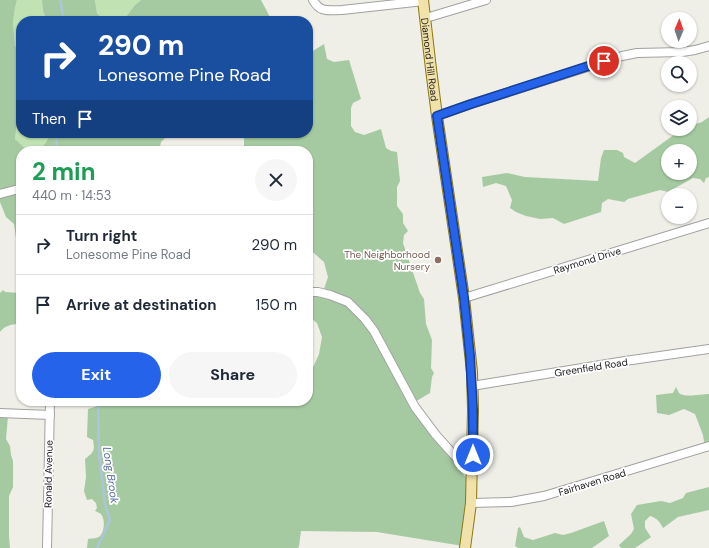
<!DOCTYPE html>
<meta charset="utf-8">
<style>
body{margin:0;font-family:"DM Sans",sans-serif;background:#f6f6f7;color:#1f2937;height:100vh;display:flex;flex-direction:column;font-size:15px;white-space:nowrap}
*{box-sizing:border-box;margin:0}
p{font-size:13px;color:#747a83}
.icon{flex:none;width:22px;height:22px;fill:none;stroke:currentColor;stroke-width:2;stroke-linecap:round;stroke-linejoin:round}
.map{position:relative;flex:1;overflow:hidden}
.panel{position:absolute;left:16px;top:146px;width:297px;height:260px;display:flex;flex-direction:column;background:#fff;border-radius:16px;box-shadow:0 1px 3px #0004}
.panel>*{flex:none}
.banner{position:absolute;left:16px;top:16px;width:297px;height:122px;border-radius:16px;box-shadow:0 1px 3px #0004;background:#1a4fa0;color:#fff;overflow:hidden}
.needle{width:26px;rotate:2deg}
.buttons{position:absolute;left:661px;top:12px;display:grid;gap:8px}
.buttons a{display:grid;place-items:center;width:36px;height:36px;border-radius:50%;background:#fff;box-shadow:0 1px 3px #0004;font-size:20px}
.pin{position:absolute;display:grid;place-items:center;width:34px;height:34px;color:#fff;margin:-17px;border:2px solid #fff;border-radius:50%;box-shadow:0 1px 4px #0007}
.me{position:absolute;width:44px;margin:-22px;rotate:0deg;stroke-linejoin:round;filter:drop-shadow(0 0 3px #0008)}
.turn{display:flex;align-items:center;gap:14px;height:84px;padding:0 16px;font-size:18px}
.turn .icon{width:52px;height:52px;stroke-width:2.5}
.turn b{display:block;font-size:28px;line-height:34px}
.then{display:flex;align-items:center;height:38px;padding:0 16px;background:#0003;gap:8px;font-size:15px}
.round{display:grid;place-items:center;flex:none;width:42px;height:42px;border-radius:21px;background:#f6f6f7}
.summary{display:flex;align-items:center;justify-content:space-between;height:68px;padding:0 16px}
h1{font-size:24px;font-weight:700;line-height:30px;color:#1e9e55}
.cta{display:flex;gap:8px;margin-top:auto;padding:8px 16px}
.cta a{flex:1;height:46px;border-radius:24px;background:#2563eb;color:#fff;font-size:16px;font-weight:700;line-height:46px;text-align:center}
.cta a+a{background:#f6f6f7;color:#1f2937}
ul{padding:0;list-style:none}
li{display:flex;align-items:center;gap:12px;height:60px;padding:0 16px;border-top:1px solid #e0e1e3}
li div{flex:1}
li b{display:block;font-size:15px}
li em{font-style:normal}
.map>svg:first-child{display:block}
.grass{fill:#c1e3b4}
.forest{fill:#a5caa1;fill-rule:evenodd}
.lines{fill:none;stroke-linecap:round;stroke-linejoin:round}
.stream{stroke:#adc5d8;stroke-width:2.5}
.minor-casing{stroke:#a1a1a1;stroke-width:10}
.major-casing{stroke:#8a7a12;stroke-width:12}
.minor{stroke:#fff;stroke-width:8}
.major{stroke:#f1e1aa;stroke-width:10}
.route-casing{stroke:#184099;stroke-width:10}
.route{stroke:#2563eb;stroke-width:7}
.education-dot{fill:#8d6e63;stroke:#fff;stroke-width:1.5}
.labels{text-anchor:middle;stroke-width:3.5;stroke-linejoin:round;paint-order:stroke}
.street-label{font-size:10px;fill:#202020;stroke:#fff}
.education-label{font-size:10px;fill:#785e54;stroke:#fff;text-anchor:end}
.water-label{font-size:11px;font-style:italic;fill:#576ea5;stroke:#fff}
</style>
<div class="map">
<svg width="709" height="548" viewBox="0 0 709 548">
<rect width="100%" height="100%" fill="#efeee7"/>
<g class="grass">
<polygon points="17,0 42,0 43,11 47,21 21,21 21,53 15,46 13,22 15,8"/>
<polygon points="95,0 141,0 134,6 123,21 103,21 101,17 97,13"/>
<polygon points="21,108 21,133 51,133 48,141 40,151 28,151 15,139 18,115"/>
</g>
<g class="forest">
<polygon points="0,0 17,0 15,8 13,22 15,46 21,53 21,108 18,115 15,139 28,151 21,151 21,238 16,238 14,224 6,217 0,202"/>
<polygon points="42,0 95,0 97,13 101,17 103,21 47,21 43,11"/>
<polygon points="141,0 261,0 271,19 268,21 123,21 134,6"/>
<path d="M324,44l3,15 7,3 15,-2 12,39 -8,4 -2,5v18l4,6 9,3 17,-6 5,19 5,3 6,1 3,29 -3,6v19l6,8v9l5,8 -4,4 -1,8 17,50 4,6 2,25 6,16 -1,28 3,5 -2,4 -2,16 -17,10 22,37 15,15 18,26 -5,65 -86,-14 -76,-1 -2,15 -1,2h-211l1,-9c4,-1 9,0 12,-3 5,-5 5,-17 1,-22 -2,-1 -5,-3 -6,-3l2,-3 -1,-5 -4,-4 -5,1 -3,-9 2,-14 -1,-18c9,-7 10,-8 8,-19l-6,-3 1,-28 10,-3 4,-5h206v-29l4,-2 7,-16 3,-17 -5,-14 -9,-7v-23l14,2 6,-18 -4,-15 -16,-14v-97h-64v-18h64v-79z"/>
<path d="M709,117v60l-3,1 -2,5 -4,-4 -7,-1 -25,14 -8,-2 -32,9 -4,3 -16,-3 -6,4 -1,9 -37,12 -11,-6 -13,1 -14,-3 -10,-4 -6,-4 2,-8 -6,-14 -10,-3 -13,4 -1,-10 25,-4 18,4 73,4 3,-23 3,-8h13l6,3 1,4 11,6 47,-34h8v-3l12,-4zM668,151h22v22h-22z"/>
<polygon points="51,133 170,133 161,142 159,151 40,151 47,141"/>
<path d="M3,290l2,2 16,1v35l-5,-4c-7,1 -11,2 -16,8v-39z"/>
<path d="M676,387c1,2 2,4 3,6 5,5 23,1 30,1v55h-4l-2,-14 -8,-21 -11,-5 -15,6 -12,-2 -1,-18 17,-2z"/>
<polygon points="0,416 8,416 6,439 10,446 11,455 13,461 13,487 9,496 9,536 10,548 0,548"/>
<path d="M709,487v23l-31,7 -15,11c-3,-6 -6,-10 -13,-12l-5,5v7l6,9 -16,11h-14l-2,-3 12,-11 3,-5 -3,-15 6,-9 24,-4 9,2 13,-5 3,-5z"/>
<polygon points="604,521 609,536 592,548 518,548 515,546 518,528 520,527 524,537 533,540 555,533 563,535 571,533"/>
</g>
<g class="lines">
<g class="stream">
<polyline points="60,0 64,21"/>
<polyline points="56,151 57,133"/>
<polyline points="97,548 110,520 105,504 99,453 98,406 101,401"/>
</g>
<g class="minor-casing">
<g id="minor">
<path d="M313,0c7,13 15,10 29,10l82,-9"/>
<polyline points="426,18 486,0"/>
<polyline points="437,116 471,104 622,56 637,53 682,52 695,50 709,46"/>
<polyline points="0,194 15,190 21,189"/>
<polyline points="308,292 318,292 330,295 348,302 365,319 374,331 415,407 436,435 453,454 472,472"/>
<polyline points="464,298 709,223"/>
<polyline points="472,386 625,361 709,349"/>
<polyline points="0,413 50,415"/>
<polyline points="471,503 511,502 544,496 709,446"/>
<polyline points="47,548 50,401"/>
</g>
</g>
<g class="major-casing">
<g id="major">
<path id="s1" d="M423,0l8,69 6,47 27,182 8,74 1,38 -2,93 -6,45"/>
</g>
</g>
<use href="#minor" class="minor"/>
<use href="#major" class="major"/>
</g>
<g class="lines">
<g class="route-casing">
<polyline id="route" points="473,455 473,410 470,356 464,298 437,116 471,104 604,61"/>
</g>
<use href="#route" class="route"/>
</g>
<circle class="education-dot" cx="438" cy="260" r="4"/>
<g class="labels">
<g class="street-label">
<text dy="4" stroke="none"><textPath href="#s1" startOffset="60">Diamond Hill Road</textPath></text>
<text transform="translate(587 260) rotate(-17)" y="4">Raymond Drive</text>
<text transform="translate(591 367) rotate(-9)" y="4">Greenfield Road</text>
<text transform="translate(48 474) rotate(-89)" y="4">Ronald Avenue</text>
<text transform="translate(592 482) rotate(-17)" y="4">Fairhaven Road</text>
</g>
<g class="education-label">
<text x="430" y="258">The Neighborhood<tspan x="430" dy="12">Nursery</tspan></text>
</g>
<g class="water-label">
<text transform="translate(111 475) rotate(82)" y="4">Long Brook</text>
</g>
</g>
</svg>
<div class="buttons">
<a><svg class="needle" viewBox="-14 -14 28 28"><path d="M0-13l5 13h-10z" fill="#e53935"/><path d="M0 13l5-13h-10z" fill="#747a83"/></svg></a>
<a><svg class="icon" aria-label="search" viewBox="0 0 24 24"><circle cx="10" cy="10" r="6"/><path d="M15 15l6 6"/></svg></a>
<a><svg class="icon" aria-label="layers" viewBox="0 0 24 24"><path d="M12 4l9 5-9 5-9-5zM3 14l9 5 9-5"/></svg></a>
<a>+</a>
<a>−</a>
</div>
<div class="pin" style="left:604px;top:61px;background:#d93025"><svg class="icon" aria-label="arrive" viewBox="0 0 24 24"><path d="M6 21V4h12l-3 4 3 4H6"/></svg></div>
<svg class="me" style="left:473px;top:455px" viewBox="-20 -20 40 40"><circle r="17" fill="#2563eb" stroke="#fff" stroke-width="3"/><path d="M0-11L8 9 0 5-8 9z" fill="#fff"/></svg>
<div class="banner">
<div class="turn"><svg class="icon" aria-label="right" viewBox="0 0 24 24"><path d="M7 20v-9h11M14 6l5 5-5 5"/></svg><div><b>290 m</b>Lonesome Pine Road</div></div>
<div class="then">Then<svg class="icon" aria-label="arrive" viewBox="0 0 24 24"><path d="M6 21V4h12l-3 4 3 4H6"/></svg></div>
</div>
<section class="panel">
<div class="summary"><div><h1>2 min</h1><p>440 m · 14:53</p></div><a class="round"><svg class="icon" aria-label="close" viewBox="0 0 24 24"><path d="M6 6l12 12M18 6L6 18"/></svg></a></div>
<ul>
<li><svg class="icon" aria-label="right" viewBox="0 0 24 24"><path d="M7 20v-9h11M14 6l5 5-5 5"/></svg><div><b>Turn right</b><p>Lonesome Pine Road</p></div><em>290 m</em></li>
<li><svg class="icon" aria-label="arrive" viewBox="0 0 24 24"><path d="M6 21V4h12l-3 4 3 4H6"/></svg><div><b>Arrive at destination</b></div><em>150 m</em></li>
</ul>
<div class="cta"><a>Exit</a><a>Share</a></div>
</section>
</div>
